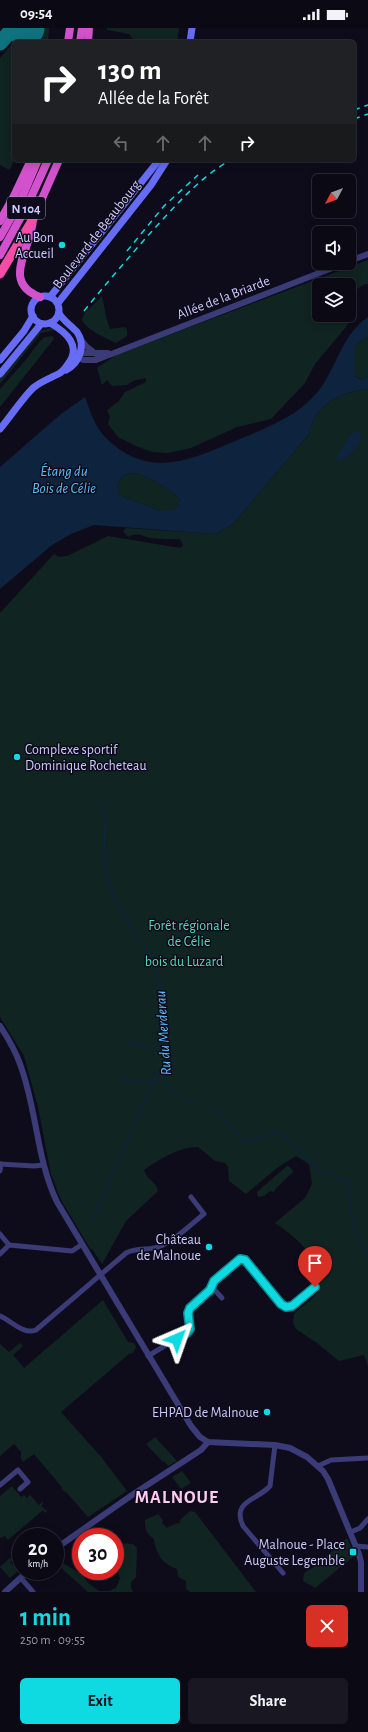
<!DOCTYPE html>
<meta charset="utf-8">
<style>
body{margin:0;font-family:"Alegreya Sans",sans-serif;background:#181722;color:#f1f3f6;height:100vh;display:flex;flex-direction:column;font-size:15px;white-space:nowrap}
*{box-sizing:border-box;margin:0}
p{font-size:13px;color:#999aa0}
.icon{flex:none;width:22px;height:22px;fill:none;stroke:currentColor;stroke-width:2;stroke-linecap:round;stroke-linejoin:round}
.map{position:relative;height:1564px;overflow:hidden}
.side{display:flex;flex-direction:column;background:#0a0914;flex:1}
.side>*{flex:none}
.hud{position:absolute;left:12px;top:12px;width:344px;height:122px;border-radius:6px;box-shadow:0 2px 10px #0003,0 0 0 1px #2a2a34;background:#202124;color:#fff;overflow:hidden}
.needle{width:26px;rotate:229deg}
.tools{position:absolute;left:312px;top:146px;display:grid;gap:8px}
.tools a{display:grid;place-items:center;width:44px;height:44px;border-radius:6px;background:#0a0914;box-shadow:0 2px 10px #0003,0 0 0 1px #2a2a34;font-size:20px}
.speed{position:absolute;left:12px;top:1500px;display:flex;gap:8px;font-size:20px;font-weight:700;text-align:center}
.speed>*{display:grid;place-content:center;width:52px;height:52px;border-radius:50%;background:#0a0914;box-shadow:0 2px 10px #0003,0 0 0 1px #2a2a34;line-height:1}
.speed small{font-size:10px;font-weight:400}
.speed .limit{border:6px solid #d22;background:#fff;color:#111}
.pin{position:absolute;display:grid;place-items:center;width:34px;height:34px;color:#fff;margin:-41px -17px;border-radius:50% 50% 50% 0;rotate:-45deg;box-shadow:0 0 4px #0007}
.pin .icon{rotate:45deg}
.me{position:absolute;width:44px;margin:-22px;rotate:43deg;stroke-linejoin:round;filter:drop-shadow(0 0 3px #0008)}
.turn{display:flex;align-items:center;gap:14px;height:84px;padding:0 20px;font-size:18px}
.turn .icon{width:52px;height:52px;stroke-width:2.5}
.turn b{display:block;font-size:28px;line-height:34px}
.lanes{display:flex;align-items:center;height:38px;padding:0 20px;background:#0003;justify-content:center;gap:20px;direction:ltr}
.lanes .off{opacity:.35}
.round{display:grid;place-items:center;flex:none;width:42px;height:42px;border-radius:6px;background:#181722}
.overview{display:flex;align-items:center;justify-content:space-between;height:68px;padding:0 20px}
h1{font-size:24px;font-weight:700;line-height:30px;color:#0fdae2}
.primary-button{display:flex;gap:8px;margin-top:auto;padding:8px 20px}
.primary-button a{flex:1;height:46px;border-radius:6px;background:#0fdae2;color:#111;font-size:16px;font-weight:700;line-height:46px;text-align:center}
.primary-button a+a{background:#181722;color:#f1f3f6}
.status{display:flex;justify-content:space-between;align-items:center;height:28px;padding:0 20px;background:#0a0914;direction:ltr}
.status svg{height:11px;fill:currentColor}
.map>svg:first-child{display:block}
.green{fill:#102422;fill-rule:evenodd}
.water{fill:#0e233d;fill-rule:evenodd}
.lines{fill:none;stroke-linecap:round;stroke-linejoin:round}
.stream{stroke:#0e233d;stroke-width:1.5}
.taxiway{stroke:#0e737e;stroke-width:15}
.runway{stroke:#0e737e;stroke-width:37}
.minor{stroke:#3a3b77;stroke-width:5}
.tertiary{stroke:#3a3b77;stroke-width:6}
.secondary{stroke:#676cf5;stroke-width:7}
.trunk{stroke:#d252cd;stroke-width:8}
.motorway{stroke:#f34da6;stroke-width:9}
.rail{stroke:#0fdae2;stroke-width:1.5;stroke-dasharray:6 5;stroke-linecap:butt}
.route-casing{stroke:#0a8e93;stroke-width:10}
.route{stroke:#0fdae2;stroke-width:7}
.poi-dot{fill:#0fdae2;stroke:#0e0c1b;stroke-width:1.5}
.labels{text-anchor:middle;stroke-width:3;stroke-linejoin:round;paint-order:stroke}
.shield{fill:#0e0c1b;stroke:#9390b8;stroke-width:1}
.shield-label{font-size:13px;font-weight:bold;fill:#ccc9fb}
.street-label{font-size:14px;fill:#ccc9fb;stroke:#0e0c1b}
.poi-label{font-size:14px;fill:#ccc9fb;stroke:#0e0c1b;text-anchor:end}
.park-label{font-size:14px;fill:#5cd5b0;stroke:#0e0c1b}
.water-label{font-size:15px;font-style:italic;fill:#5fb8f4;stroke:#0e0c1b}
.district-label{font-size:18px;font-weight:bold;letter-spacing:1px;fill:#fccbed;stroke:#0e0c1b}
</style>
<div class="status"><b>09:54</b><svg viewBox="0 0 49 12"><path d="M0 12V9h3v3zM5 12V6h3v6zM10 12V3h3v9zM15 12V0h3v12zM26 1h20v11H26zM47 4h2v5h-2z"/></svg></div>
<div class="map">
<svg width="368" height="1564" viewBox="0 0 368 1564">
<rect width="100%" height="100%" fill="#0e0c1b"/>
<g class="green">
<polygon points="26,0 49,0 48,14 14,14"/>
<polygon points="107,0 179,0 177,14 135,14 129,6 107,2"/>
<polygon points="14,14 14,131 10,142 0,137 0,30"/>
<path d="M368,232v24h-3l-11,7 -1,23 -7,13 -31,37 -10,19 -34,36 -34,8 -46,21 -23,5 -16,-1 -16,-6 -18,-9 -10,-13 2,-7 -3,-7 12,-9 6,-9 21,-10v-4l-13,3 -6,4 -15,1 -5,-6 -5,5 -5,-17 19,-13zM319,257h30v30h-30z"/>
<path d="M102,268l4,20 4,13 15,-2 2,3v6l-11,7c-10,-5 -32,-14 -34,-24l3,-6z"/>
<polygon points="51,300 56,302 41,305 0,356 0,350 39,303"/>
<polygon points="53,308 54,311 0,379 0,361 24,334 40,313 45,309"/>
<polygon points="368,309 368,349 363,352 354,348 354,320 364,310"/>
<path d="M368,361v977l-4,-11 -25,6 -22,-18 -21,-14 -3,-6 1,-9c7,-8 19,-13 24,-23 1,-3 1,-6 1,-9 1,-26 -25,-46 -44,-59l30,-25 7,-14 -3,-20 -13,-8 -19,12 -31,26 -17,-13 -1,-14 -3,-4 -10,-2 -17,-14c-20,0 -38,12 -54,23 2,9 13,12 14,21l-32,30 -24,43 -10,-15 -1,1 -30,-50 -10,-26 -13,-67 -14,-51 -24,-39v-404l54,-59 5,3 8,-1 41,-20 72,12 3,-3 -3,-6c-10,0 -20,0 -30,-1 -9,-2 -13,-6 -22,-1l-5,-6 3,-3 89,6 18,-10 76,-90c5,-30 32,-42 59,-45z"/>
<path d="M136,445c18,7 32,13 44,27v5l-9,6h-10l-42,-16 -2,-10 6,-10z"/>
<polygon points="287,1138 291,1140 293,1144 276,1160 274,1164 270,1163 264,1168 258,1169 257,1164"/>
<polygon points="103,1272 128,1314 134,1315 136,1319 133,1325 129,1326 61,1384 102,1430 127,1463 88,1489 66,1464 63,1463 61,1458 34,1426 23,1434 21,1431 21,1424 14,1416 0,1428 0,1316 9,1324 20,1315 23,1318 13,1327 24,1340"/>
<polygon points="155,1409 177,1433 168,1438 164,1433 163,1434 146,1416"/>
<polygon points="182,1443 191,1455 181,1461 172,1449"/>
<polygon points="12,1458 21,1469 24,1467 27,1470 30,1467 39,1477 42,1474 43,1476 41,1478 47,1483 45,1485 43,1482 8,1512 5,1508 0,1510 0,1468"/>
<path d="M190,1483l5,1 61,80h-66l-4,-3v-8l-8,-4 -1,-8c-15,-5 -21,-15 -23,-30 -8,-6 -9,-9 -9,-19l13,-6 5,6 -1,3 5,5 8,-4 5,-1v-3z"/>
<polygon points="347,1510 354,1525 351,1526 352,1529 353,1529 315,1560 303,1553 304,1545 315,1538"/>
<polygon points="120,1515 133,1516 137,1520 136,1549 131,1554 131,1559 133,1564 88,1564 58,1537 61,1534 83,1547 88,1555 99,1563 109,1563 116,1560 120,1550 115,1535 115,1516"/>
<polygon points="10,1530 12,1532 10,1534 18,1543 10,1550 0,1539"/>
</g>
<g class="water">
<path d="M368,289v20l-4,1 -10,10v28l8,4 6,-3v12c-27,3 -54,15 -59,45l-76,90 -18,10 -121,-9 -23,9 -19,11 -52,44v-122l61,-53 24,-17c5,14 10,30 21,41 43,43 87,21 134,1 26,-11 55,-22 74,-43 22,-23 26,-61 54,-79zM136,445c17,7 32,13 44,27v5l-9,6h-10l-42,-16 -2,-10 6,-10z"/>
<path d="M357,403l5,3c-2,10 -13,25 -23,27l-3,-3 15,-24z"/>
</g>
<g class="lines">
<g class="stream">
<polyline points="99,774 105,785 104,834 108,852 117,876 139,913"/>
<path d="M144,918c18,23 20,58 20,86 -1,14 -4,30 -1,43 4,16 22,27 37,29"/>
<polyline points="126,1013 145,1018 163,1020"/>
<polyline points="120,1052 153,1054"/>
<path d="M208,1079l5,1 30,32h8l26,-7 10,4 32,34 29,10c1,29 4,49 20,73"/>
<polyline points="91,1195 157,1046 162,1045"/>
</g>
<polyline class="taxiway" points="0,15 13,0"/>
<polyline class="runway" points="25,0 26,0"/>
<g class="minor">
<polyline points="0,1136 34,1138 43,1137"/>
<polyline points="0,1143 1,1136"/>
<polyline points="0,1206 9,1217 0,1226"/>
<polyline points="9,1217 72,1223 81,1217"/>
<polyline points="212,1259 222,1270"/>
<path d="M0,1288c12,5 23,19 36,14l90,-77c11,-6 24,-2 35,-7 16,-7 29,-21 43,-32l-13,-17"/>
<polyline points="148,1328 189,1303 190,1297 188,1285 189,1280 210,1262 214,1253 240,1231 245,1232 281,1276 286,1279 292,1278 315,1259"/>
<path d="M275,1417l-5,41c-12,14 -39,15 -27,40l40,47"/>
<polyline points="318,1438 331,1432 368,1430"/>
<polyline points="0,1457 18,1442 28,1454 20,1461"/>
<polyline points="351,1504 360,1500 368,1491"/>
<polyline points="356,1518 368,1519"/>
<polyline points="21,1550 33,1564"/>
</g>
<g class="tertiary">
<polyline points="349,233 368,226"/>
<polyline points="80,310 86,318 96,326"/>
<polyline points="76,325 108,325"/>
<polyline points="75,327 83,332 96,332 345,235"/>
<path d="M0,998c8,12 15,24 20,38 17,45 16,94 37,138l134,224 9,11 8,5 67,3 15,3 17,9 16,14 5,8 31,75 2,8v30"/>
<polyline points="55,1521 132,1467 201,1422 208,1414"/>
<polyline points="5,1564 28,1543"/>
</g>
<g class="secondary">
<polyline points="190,14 192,0"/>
<circle cx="45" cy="282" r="14"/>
<polyline points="50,269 159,132"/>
<polyline points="58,275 151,157 167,132"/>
<path d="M59,285c4,8 12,12 18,19 9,13 3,31 -11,38"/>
<polyline points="0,332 24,303 33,288"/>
<polyline points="0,346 41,296"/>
<path d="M0,401c11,-13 21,-29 33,-41 8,-7 18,-10 27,-15 3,-2 6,-6 8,-9 14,-18 -2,-32 -18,-41"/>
</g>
<g class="trunk">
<polyline points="68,14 70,0"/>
<polyline points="80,14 82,0"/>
<polyline points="88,14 89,0"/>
<polyline points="0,193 14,168 31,132"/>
<polyline points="0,209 21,172 38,132"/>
<polyline points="0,227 28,176 48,132"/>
<path d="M40,269c-40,-15 -8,-49 -7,-78l26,-59"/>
</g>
<polyline class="motorway" points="0,246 33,191"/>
<g class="rail">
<polyline points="354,82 368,77"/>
<polyline points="354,91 368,86"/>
<polyline points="127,223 164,178 198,147"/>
<path d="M84,283c25,-31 51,-61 78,-91 22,-23 40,-44 69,-60"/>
</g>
</g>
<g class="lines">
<g class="route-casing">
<polyline id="route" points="177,1311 187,1305 190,1301 188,1285 190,1280 210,1262 214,1253 240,1231 245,1232 281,1276 286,1279 292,1278 315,1259"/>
</g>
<use href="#route" class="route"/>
</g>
<g class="poi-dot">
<circle cx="62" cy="217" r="4"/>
<circle cx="17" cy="729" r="4"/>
<circle cx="209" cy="1219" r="4"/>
<circle cx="267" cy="1384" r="4"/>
<rect x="349" y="1520" width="8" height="8" rx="2"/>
</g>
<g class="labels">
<rect class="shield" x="7" y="169" width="38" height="22" rx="3"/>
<g class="shield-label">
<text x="26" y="185">N 104</text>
</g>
<g class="street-label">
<text transform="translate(96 206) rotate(-52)" y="5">Boulevard de Beaubourg</text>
<text transform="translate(223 269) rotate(-21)" y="5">Allée de la Briarde</text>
</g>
<g class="poi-label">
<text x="54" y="214">Au Bon<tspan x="54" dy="16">Accueil</tspan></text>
<text x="25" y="726" text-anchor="start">Complexe sportif<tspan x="25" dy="16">Dominique Rocheteau</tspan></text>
<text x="201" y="1216">Château<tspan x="201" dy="16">de Malnoue</tspan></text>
<text x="259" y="1389">EHPAD de Malnoue</text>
<text x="345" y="1521">Malnoue - Place<tspan x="345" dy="16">Auguste Legemble</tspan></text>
</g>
<g class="park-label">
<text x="189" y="902">Forêt régionale<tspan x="189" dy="16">de Célie</tspan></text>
<text x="184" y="938">bois du Luzard</text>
</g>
<g class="water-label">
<text x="64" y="448">Étang du<tspan x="64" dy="17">Bois de Célie</tspan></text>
<text transform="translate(163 1005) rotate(-94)" y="5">Ru du Merderau</text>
</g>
<g class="district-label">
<text x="177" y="1475">MALNOUE</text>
</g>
</g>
</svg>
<div class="tools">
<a><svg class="needle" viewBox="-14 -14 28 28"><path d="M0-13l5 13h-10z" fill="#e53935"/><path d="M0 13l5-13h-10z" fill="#999aa0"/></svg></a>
<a><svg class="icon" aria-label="sound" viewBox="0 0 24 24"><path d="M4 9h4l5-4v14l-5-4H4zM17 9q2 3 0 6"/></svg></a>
<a><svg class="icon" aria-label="layers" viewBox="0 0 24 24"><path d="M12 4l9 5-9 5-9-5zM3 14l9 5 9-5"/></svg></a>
</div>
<div class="speed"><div>20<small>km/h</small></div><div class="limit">30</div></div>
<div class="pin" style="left:315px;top:1259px;background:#d93025"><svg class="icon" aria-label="arrive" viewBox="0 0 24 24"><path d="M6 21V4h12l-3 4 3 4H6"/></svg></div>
<svg class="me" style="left:177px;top:1311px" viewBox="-20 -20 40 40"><path d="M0-17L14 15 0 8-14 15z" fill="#0fdae2" stroke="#fff" stroke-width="4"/></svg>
<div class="hud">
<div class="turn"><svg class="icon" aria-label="right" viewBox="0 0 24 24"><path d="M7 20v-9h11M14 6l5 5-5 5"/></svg><div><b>130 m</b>Allée de la Forêt</div></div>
<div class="lanes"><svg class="icon off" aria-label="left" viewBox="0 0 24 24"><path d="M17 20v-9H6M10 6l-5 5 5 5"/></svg><svg class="icon off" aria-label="ahead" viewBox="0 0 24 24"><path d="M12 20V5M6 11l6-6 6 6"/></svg><svg class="icon off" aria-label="ahead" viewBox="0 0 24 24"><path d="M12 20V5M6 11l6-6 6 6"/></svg><svg class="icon" aria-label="right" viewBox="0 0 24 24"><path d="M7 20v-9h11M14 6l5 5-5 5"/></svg></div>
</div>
</div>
<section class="side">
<div class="overview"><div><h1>1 min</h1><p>250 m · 09:55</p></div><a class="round" style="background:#d93025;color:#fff"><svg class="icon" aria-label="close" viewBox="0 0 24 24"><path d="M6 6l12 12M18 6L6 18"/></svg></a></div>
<div class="primary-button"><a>Exit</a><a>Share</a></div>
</section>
